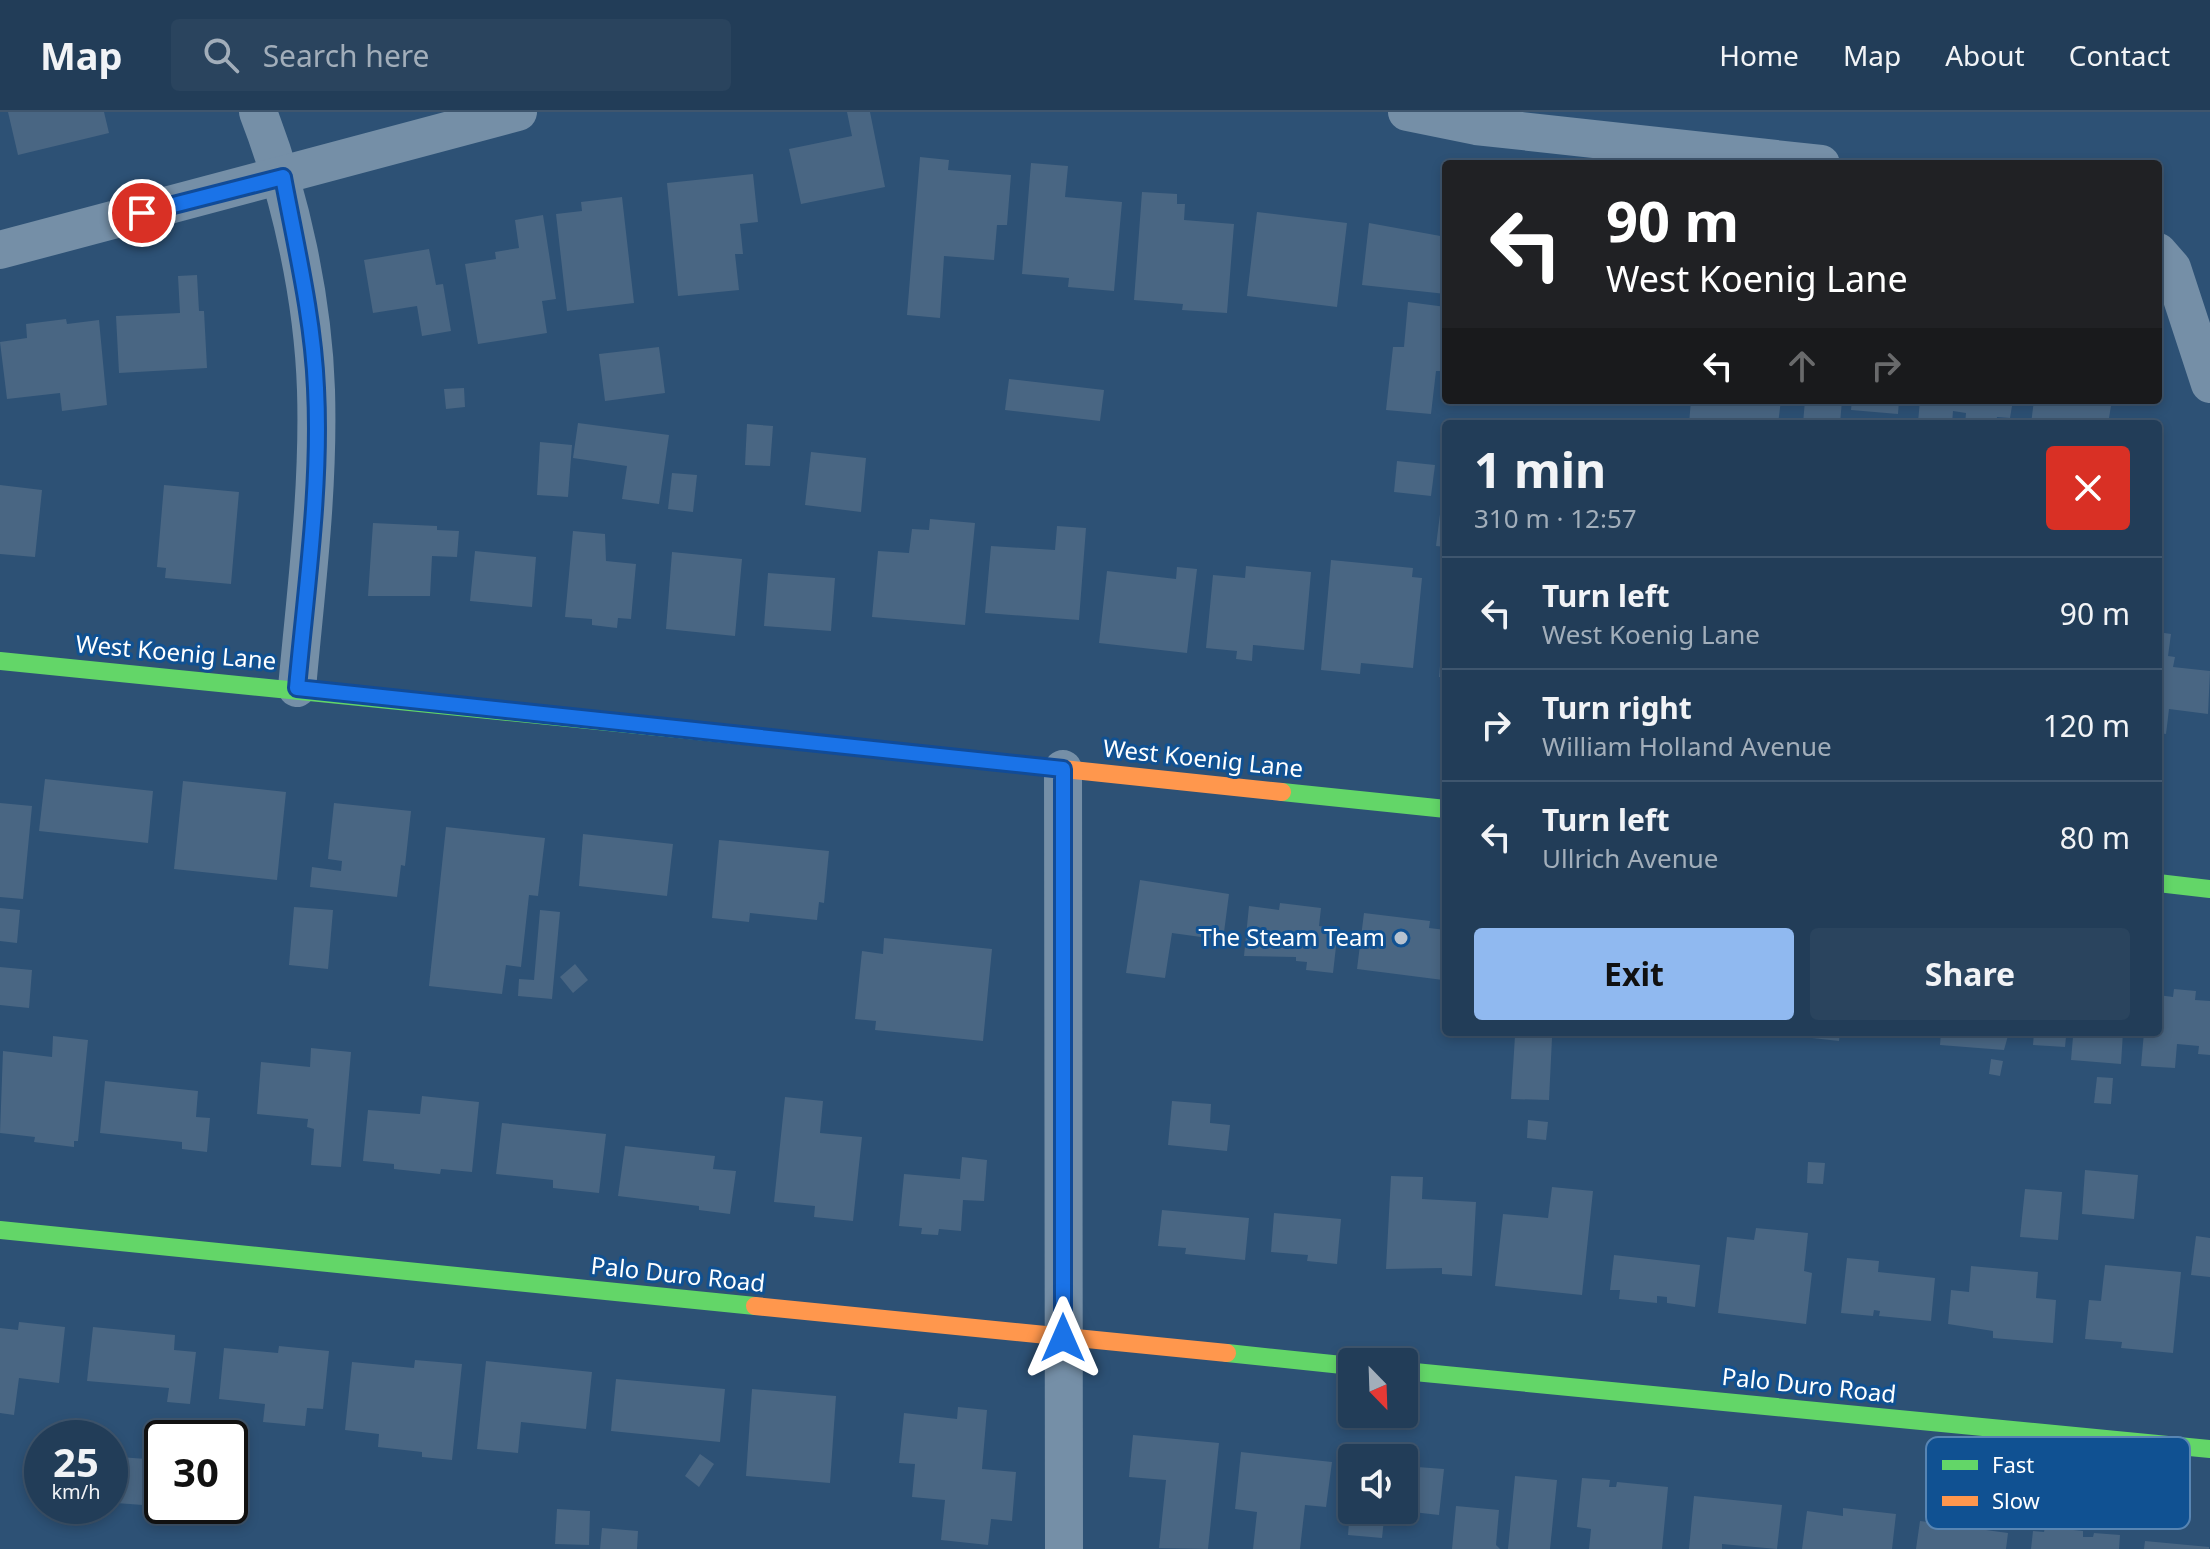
<!DOCTYPE html>
<meta charset="utf-8">
<style>
body{margin:0;font-family:"Noto Sans",sans-serif;background:#2a445e;color:#f1f3f6;height:100vh;display:flex;flex-direction:column;font-size:30px;white-space:nowrap}
*{box-sizing:border-box;margin:0}
p{font-size:26px;color:#a2aeba}
.icon{flex:none;width:44px;height:44px;fill:none;stroke:currentColor;stroke-width:2;stroke-linecap:round;stroke-linejoin:round}
.map{position:relative;flex:1;overflow:hidden}
.drawer{position:absolute;left:1442px;top:308px;width:720px;height:616px;display:flex;flex-direction:column;background:#223d58;border-radius:8px;box-shadow:0 4px 12px #0003,0 0 0 2px #3f566e}
.drawer>*{flex:none}
.top-card{position:absolute;left:1442px;top:48px;width:720px;height:244px;border-radius:8px;box-shadow:0 4px 12px #0003,0 0 0 2px #3f566e;background:#202124;color:#fff;overflow:hidden}
.needle{width:52px;rotate:157deg}
.buttons{position:absolute;left:1338px;top:1236px;display:grid;gap:16px}
.buttons a{display:grid;place-items:center;width:80px;height:80px;border-radius:8px;background:#223d58;box-shadow:0 4px 12px #0003,0 0 0 2px #3f566e;font-size:40px}
.speed{position:absolute;left:24px;top:1308px;display:flex;gap:16px;font-size:40px;font-weight:700;text-align:center}
.speed>*{display:grid;place-content:center;width:104px;height:104px;border-radius:50%;background:#223d58;box-shadow:0 4px 12px #0003,0 0 0 2px #3f566e;line-height:1}
.speed small{font-size:20px;font-weight:400}
.speed .limit{border:4px solid #111;border-radius:12px;background:#fff;color:#111}
.pin{position:absolute;display:grid;place-items:center;width:68px;height:68px;color:#fff;margin:-34px;border:4px solid #fff;border-radius:50%;box-shadow:0 2px 8px #0007}
.me{position:absolute;width:88px;margin:-44px;rotate:0deg;stroke-linejoin:round;filter:drop-shadow(0 0 6px #0008)}
.turn{display:flex;align-items:center;gap:28px;height:168px;padding:0 32px;font-size:36px}
.turn .icon{width:104px;height:104px;stroke-width:2.5}
.turn b{display:block;font-size:56px;line-height:68px}
.lanes{display:flex;align-items:center;height:76px;padding:0 32px;background:#0003;justify-content:center;gap:40px;direction:ltr}
.lanes .off{opacity:.35}
.round{display:grid;place-items:center;flex:none;width:84px;height:84px;border-radius:8px;background:#2a445e}
.headline{display:flex;align-items:center;justify-content:space-between;height:136px;padding:0 32px}
h1{font-size:48px;font-weight:700;line-height:60px}
.action{display:flex;gap:16px;margin-top:auto;padding:16px 32px}
.action a{flex:1;height:92px;border-radius:8px;background:#90b9f0;color:#111;font-size:32px;font-weight:700;line-height:92px;text-align:center}
.action a+a{background:#2a445e;color:#f1f3f6}
ul{padding:0;list-style:none}
li{display:flex;align-items:center;gap:24px;height:112px;padding:0 32px;border-top:2px solid #3f566e}
li div{flex:1}
li b{display:block;font-size:30px}
li em{font-style:normal}
header{display:flex;align-items:center;gap:48px;box-sizing:border-box;height:112px;padding:0 40px;background:#223d58;border-bottom:2px solid #3f566e}
header strong{font-size:38px}
nav{display:flex;gap:44px;margin-inline-start:auto;font-size:28px}
.search{width:560px;height:72px;background:#2a445e;display:flex;align-items:center;gap:20px;box-sizing:border-box;padding:0 28px;border-radius:8px;color:#a2aeba;font-size:30px}
.map>svg:first-child{display:block}
.building{fill:#496683}
.lines{fill:none;stroke-linecap:round;stroke-linejoin:round}
.street{stroke:#758fa7;stroke-width:38}
.fast{stroke:#63d668;stroke-width:18}
.slow{stroke:#ff974d;stroke-width:18}
.route-casing{stroke:#114b97;stroke-width:20}
.route{stroke:#1a73e8;stroke-width:14}
.poi-dot{fill:#b6c2cf;stroke:#105192;stroke-width:3}
.labels{text-anchor:middle;stroke-width:6;stroke-linejoin:round;paint-order:stroke}
.street-label{font-size:24px;fill:#fff;stroke:#105192}
.poi-label{font-size:24px;fill:#fff;stroke:#105192;text-anchor:end}
.key{fill:#105192;stroke:#5885b3;stroke-width:2}
.key-label{font-size:22px;fill:#fff}
</style>
<header>
<strong>Map</strong>
<div class="search"><svg class="icon" aria-label="search" viewBox="0 0 24 24"><circle cx="10" cy="10" r="6"/><path d="M15 15l6 6"/></svg>Search here</div>
<nav><a>Home</a><a>Map</a><a>About</a><a>Contact</a></nav>
</header>
<div class="map">
<svg width="2210" height="1437" viewBox="0 0 2210 1437">
<rect width="100%" height="100%" fill="#2d5175"/>
<g class="building">
<polygon points="8,0 104,0 109,21 18,43"/>
<polygon points="847,0 870,0 885,75 801,92 789,37 852,24"/>
<polygon points="920,45 949,48 948,58 1011,63 1007,113 997,113 994,148 944,144 940,206 907,203"/>
<polygon points="1031,51 1068,54 1065,85 1122,90 1114,179 1068,175 1069,166 1022,162"/>
<polygon points="753,62 758,110 740,112 743,142 735,142 739,178 678,184 667,71"/>
<polygon points="1142,80 1177,82 1177,92 1185,92 1184,108 1234,112 1227,201 1182,198 1183,192 1134,188"/>
<polygon points="622,85 634,191 567,199 556,102 582,99 581,90"/>
<polygon points="1257,100 1347,111 1337,195 1247,184"/>
<polygon points="543,103 556,187 542,189 547,221 478,232 465,152 496,147 495,140 519,136 515,108"/>
<polygon points="1369,111 1446,125 1446,182 1362,173"/>
<polygon points="429,137 436,173 443,172 451,219 422,224 417,194 373,201 364,148"/>
<polygon points="197,163 199,199 204,199 207,256 119,261 116,204 180,201 178,164"/>
<polygon points="1408,190 1446,195 1440,259 1436,259 1431,302 1386,298 1393,235 1404,235"/>
<polygon points="66,207 67,212 99,208 107,293 62,299 60,281 7,287 0,230 27,226 26,212"/>
<polygon points="659,235 665,281 605,289 599,242"/>
<polygon points="1009,267 1104,278 1100,309 1005,298"/>
<polygon points="464,276 465,295 446,297 444,277"/>
<polygon points="1691,288 1781,288 1778,312 1689,312"/>
<polygon points="1805,288 1842,288 1840,312 1803,312"/>
<polygon points="1852,288 1899,288 1898,302 1851,298"/>
<polygon points="1920,288 2013,288 2010,306 1997,305 1996,312 1965,312 1966,301 1953,299 1952,312 1918,310"/>
<polygon points="2034,288 2112,288 2108,312 2031,312"/>
<polygon points="578,311 669,323 659,392 622,387 627,354 573,346"/>
<polygon points="747,312 773,314 770,354 745,353"/>
<polygon points="540,330 572,333 568,385 537,383"/>
<polygon points="811,340 866,346 861,400 805,393"/>
<polygon points="1397,349 1435,353 1431,384 1394,380"/>
<polygon points="672,361 697,363 693,400 668,397"/>
<polygon points="0,373 42,378 35,445 0,442"/>
<polygon points="164,373 239,380 231,472 165,466 166,456 157,455"/>
<polygon points="1441,394 1446,395 1446,435 1436,434"/>
<polygon points="930,407 975,411 965,513 872,505 878,439 909,441 912,417 929,418"/>
<polygon points="373,411 437,414 437,418 459,419 457,445 432,444 430,484 368,484"/>
<polygon points="1057,414 1086,416 1079,508 985,501 991,434 1055,438"/>
<polygon points="573,419 605,422 606,449 636,452 631,507 618,506 617,516 592,513 592,507 565,505"/>
<polygon points="475,439 536,445 532,495 470,489"/>
<polygon points="672,440 742,447 735,524 666,517"/>
<polygon points="1331,448 1413,456 1412,465 1422,466 1413,556 1361,551 1360,562 1321,558"/>
<polygon points="1246,454 1311,460 1304,538 1253,533 1252,549 1236,547 1237,539 1206,536 1213,463 1245,466"/>
<polygon points="1177,455 1197,457 1187,541 1099,531 1107,459 1176,467"/>
<polygon points="768,461 835,466 831,519 764,514"/>
<polygon points="1444,507 1446,507 1446,566 1439,565"/>
<polygon points="2158,520 2171,522 2168,544 2175,545 2173,555 2210,559 2208,602 2169,597 2166,622 2158,621"/>
<polygon points="45,667 153,679 148,731 39,719"/>
<polygon points="183,669 286,680 277,768 174,757"/>
<polygon points="0,691 32,694 23,787 0,785"/>
<polygon points="334,691 411,699 405,754 401,753 397,785 310,775 312,755 341,759 342,749 328,747"/>
<polygon points="446,715 545,726 538,784 529,783 521,855 506,853 502,882 429,874"/>
<polygon points="583,722 673,732 667,784 579,774"/>
<polygon points="719,728 829,739 824,791 819,790 817,808 750,801 749,810 712,806"/>
<polygon points="1140,768 1229,782 1223,828 1172,821 1165,866 1126,861"/>
<polygon points="1280,791 1321,796 1319,814 1338,817 1333,861 1306,858 1307,850 1296,849 1296,845 1244,844 1249,794 1279,798"/>
<polygon points="294,795 333,798 328,857 289,853"/>
<polygon points="0,796 20,798 17,831 0,829"/>
<polygon points="540,798 560,800 552,887 518,884 519,867 534,868"/>
<polygon points="1364,801 1430,809 1429,816 1446,818 1443,868 1357,857"/>
<polygon points="884,826 992,837 983,929 875,918 876,909 855,907 862,839 883,842"/>
<polygon points="575,852 588,868 573,881 560,865"/>
<polygon points="0,855 32,858 29,896 0,893"/>
<polygon points="2174,877 2196,879 2195,888 2210,889 2210,943 2198,942 2199,934 2177,932 2175,956 2141,954 2144,920 2158,920 2158,883 2173,885"/>
<polygon points="1803,920 1840,920 1839,929 1803,925"/>
<polygon points="1941,920 2009,920 2004,938 1940,933"/>
<polygon points="2034,920 2123,920 2121,952 2071,948 2073,925 2066,925 2065,935 2033,933"/>
<polygon points="53,924 88,928 78,1029 74,1029 74,1035 34,1030 35,1025 0,1021 3,939 52,945"/>
<polygon points="1515,924 1552,926 1549,988 1511,987"/>
<polygon points="311,936 351,940 341,1055 311,1053 314,1017 307,1015 308,1007 257,1002 261,950 310,955"/>
<polygon points="1991,947 2003,949 2000,964 1989,962"/>
<polygon points="2097,965 2113,966 2111,992 2094,991"/>
<polygon points="105,969 198,979 196,1005 210,1006 207,1040 182,1037 182,1030 100,1021"/>
<polygon points="422,984 479,990 472,1060 441,1057 440,1062 394,1057 394,1052 363,1049 368,998 420,1002"/>
<polygon points="785,985 823,989 820,1021 862,1025 853,1109 814,1105 815,1094 774,1090"/>
<polygon points="1172,989 1211,992 1210,1011 1230,1013 1227,1039 1168,1033"/>
<polygon points="1528,1008 1548,1010 1546,1028 1527,1026"/>
<polygon points="502,1011 606,1022 599,1081 553,1076 553,1068 496,1062"/>
<polygon points="625,1034 715,1044 713,1057 736,1059 730,1102 699,1098 699,1094 618,1084"/>
<polygon points="962,1045 987,1048 984,1089 963,1088 961,1119 939,1117 938,1123 921,1122 922,1116 899,1114 904,1062 960,1067"/>
<polygon points="1808,1050 1825,1051 1823,1072 1807,1071"/>
<polygon points="2085,1058 2138,1063 2134,1107 2082,1102"/>
<polygon points="1391,1064 1423,1065 1422,1087 1476,1090 1472,1164 1442,1162 1442,1156 1386,1157"/>
<polygon points="1552,1075 1593,1079 1582,1183 1495,1174 1503,1102 1548,1106"/>
<polygon points="2025,1077 2062,1080 2058,1128 2020,1125"/>
<polygon points="1162,1098 1249,1106 1245,1148 1185,1142 1186,1136 1158,1134"/>
<polygon points="1274,1101 1341,1107 1337,1152 1307,1149 1308,1143 1271,1140"/>
<polygon points="1756,1116 1808,1121 1804,1159 1812,1161 1806,1212 1718,1201 1727,1125 1754,1128"/>
<polygon points="2196,1124 2210,1126 2210,1165 2191,1163"/>
<polygon points="1614,1143 1700,1153 1695,1195 1667,1191 1667,1185 1657,1184 1657,1191 1619,1187 1620,1178 1610,1178"/>
<polygon points="1847,1146 1879,1149 1878,1160 1935,1166 1931,1209 1879,1204 1880,1199 1874,1198 1873,1204 1841,1201"/>
<polygon points="2105,1153 2181,1160 2173,1241 2121,1236 2122,1230 2085,1227 2089,1188 2101,1189"/>
<polygon points="1971,1154 2038,1160 2036,1186 2056,1188 2053,1231 1993,1226 1993,1219 1948,1212 1951,1178 1969,1180"/>
<polygon points="19,1210 65,1215 59,1271 19,1266 14,1303 0,1301 0,1216 18,1218"/>
<polygon points="93,1215 175,1223 174,1238 196,1240 190,1292 167,1290 169,1276 87,1269"/>
<polygon points="279,1234 329,1239 323,1297 307,1296 305,1314 263,1310 265,1292 219,1287 224,1236 278,1241"/>
<polygon points="415,1248 462,1252 452,1348 422,1345 422,1340 378,1335 379,1322 345,1318 352,1250 414,1256"/>
<polygon points="486,1249 592,1260 586,1317 521,1310 518,1341 477,1337"/>
<polygon points="616,1267 725,1277 720,1330 611,1319"/>
<polygon points="752,1277 836,1284 830,1371 746,1364"/>
<polygon points="958,1295 987,1298 982,1357 1016,1360 1012,1409 991,1407 988,1433 941,1428 945,1388 912,1385 915,1352 899,1351 904,1301 957,1307"/>
<polygon points="1133,1323 1219,1331 1208,1437 1159,1436 1166,1368 1129,1365"/>
<polygon points="1241,1340 1332,1350 1326,1395 1305,1393 1300,1437 1253,1437 1257,1400 1235,1397"/>
<polygon points="700,1342 714,1352 699,1375 685,1364"/>
<polygon points="120,1345 146,1347 143,1393 116,1391"/>
<polygon points="1404,1354 1444,1357 1439,1403 1404,1399"/>
<polygon points="1515,1364 1557,1368 1550,1437 1508,1437"/>
<polygon points="1582,1366 1610,1368 1609,1375 1616,1375 1617,1370 1668,1375 1662,1437 1589,1437 1591,1417 1577,1415"/>
<polygon points="1694,1384 1782,1393 1777,1437 1722,1432 1722,1437 1689,1437"/>
<polygon points="1456,1394 1499,1398 1496,1433 1500,1437 1452,1437"/>
<polygon points="1843,1396 1896,1402 1892,1437 1802,1437 1807,1399 1843,1404"/>
<polygon points="557,1397 590,1399 589,1433 555,1432"/>
<polygon points="1350,1398 1385,1398 1382,1426 1348,1423"/>
<polygon points="1920,1409 2008,1421 2006,1437 1916,1437"/>
<polygon points="2045,1415 2083,1419 2083,1425 2093,1425 2094,1421 2120,1423 2119,1437 2031,1437 2033,1419 2044,1420"/>
<polygon points="602,1416 638,1419 637,1437 600,1437"/>
<polygon points="2145,1429 2209,1435 2209,1437 2144,1437"/>
</g>
<g class="lines">
<g class="street">
<path d="M258,0c33,85 55,187 58,278 3,100 -10,199 -19,298"/>
<polyline points="1407,0 1476,14 1821,52"/>
<polyline points="0,138 518,0"/>
<polyline points="2158,140 2172,156 2210,272"/>
<polyline points="1063,657 1064,1437"/>
</g>
<g class="fast">
<polyline points="0,549 797,629"/>
<polyline points="1282,680 1446,697"/>
<polyline points="2158,771 2210,777"/>
<polyline points="0,1118 755,1194"/>
<polyline points="1227,1241 1352,1254"/>
<polyline points="1404,1259 2210,1337"/>
</g>
<g class="slow">
<polyline points="797,629 1282,680"/>
<polyline points="755,1194 1227,1241"/>
</g>
</g>
<g class="lines">
<g class="route-casing">
<path id="route" d="M142,101l141,-36c13,70 30,140 33,211 5,100 -10,201 -19,300l766,81v569"/>
</g>
<use href="#route" class="route"/>
</g>
<circle class="poi-dot" cx="1401" cy="826" r="8"/>
<g class="labels">
<g class="street-label">
<text transform="translate(176 541) rotate(5)" y="8">West Koenig Lane</text>
<text transform="translate(1203 647) rotate(6)" y="8">West Koenig Lane</text>
<text transform="translate(678 1163) rotate(6)" y="8">Palo Duro Road</text>
<text transform="translate(1809 1274) rotate(6)" y="8">Palo Duro Road</text>
</g>
<g class="poi-label">
<text x="1385" y="834">The Steam Team</text>
</g>
</g>
<rect x="1926" y="1325" width="264" height="92" rx="12" class="key"/>
<rect x="1942" y="1348" width="36" height="10" fill="#63d668"/>
<rect x="1942" y="1384" width="36" height="10" fill="#ff974d"/>
<g class="key-label">
<text x="1992" y="1361">Fast</text>
<text x="1992" y="1397">Slow</text>
</g>
</svg>
<div class="buttons">
<a><svg class="needle" viewBox="-14 -14 28 28"><path d="M0-13l5 13h-10z" fill="#e53935"/><path d="M0 13l5-13h-10z" fill="#a2aeba"/></svg></a>
<a><svg class="icon" aria-label="sound" viewBox="0 0 24 24"><path d="M4 9h4l5-4v14l-5-4H4zM17 9q2 3 0 6"/></svg></a>
</div>
<div class="speed"><div>25<small>km/h</small></div><div class="limit">30</div></div>
<div class="pin" style="left:142px;top:101px;background:#d93025"><svg class="icon" aria-label="arrive" viewBox="0 0 24 24"><path d="M6 21V4h12l-3 4 3 4H6"/></svg></div>
<svg class="me" style="left:1063px;top:1226px" viewBox="-20 -20 40 40"><path d="M0-17L14 15 0 8-14 15z" fill="#1a73e8" stroke="#fff" stroke-width="4"/></svg>
<div class="top-card">
<div class="turn"><svg class="icon" aria-label="left" viewBox="0 0 24 24"><path d="M17 20v-9H6M10 6l-5 5 5 5"/></svg><div><b>90 m</b>West Koenig Lane</div></div>
<div class="lanes"><svg class="icon" aria-label="left" viewBox="0 0 24 24"><path d="M17 20v-9H6M10 6l-5 5 5 5"/></svg><svg class="icon off" aria-label="ahead" viewBox="0 0 24 24"><path d="M12 20V5M6 11l6-6 6 6"/></svg><svg class="icon off" aria-label="right" viewBox="0 0 24 24"><path d="M7 20v-9h11M14 6l5 5-5 5"/></svg></div>
</div>
<section class="drawer">
<div class="headline"><div><h1>1 min</h1><p>310 m · 12:57</p></div><a class="round" style="background:#d93025;color:#fff"><svg class="icon" aria-label="close" viewBox="0 0 24 24"><path d="M6 6l12 12M18 6L6 18"/></svg></a></div>
<ul>
<li><svg class="icon" aria-label="left" viewBox="0 0 24 24"><path d="M17 20v-9H6M10 6l-5 5 5 5"/></svg><div><b>Turn left</b><p>West Koenig Lane</p></div><em>90 m</em></li>
<li><svg class="icon" aria-label="right" viewBox="0 0 24 24"><path d="M7 20v-9h11M14 6l5 5-5 5"/></svg><div><b>Turn right</b><p>William Holland Avenue</p></div><em>120 m</em></li>
<li><svg class="icon" aria-label="left" viewBox="0 0 24 24"><path d="M17 20v-9H6M10 6l-5 5 5 5"/></svg><div><b>Turn left</b><p>Ullrich Avenue</p></div><em>80 m</em></li>
</ul>
<div class="action"><a>Exit</a><a>Share</a></div>
</section>
</div>
